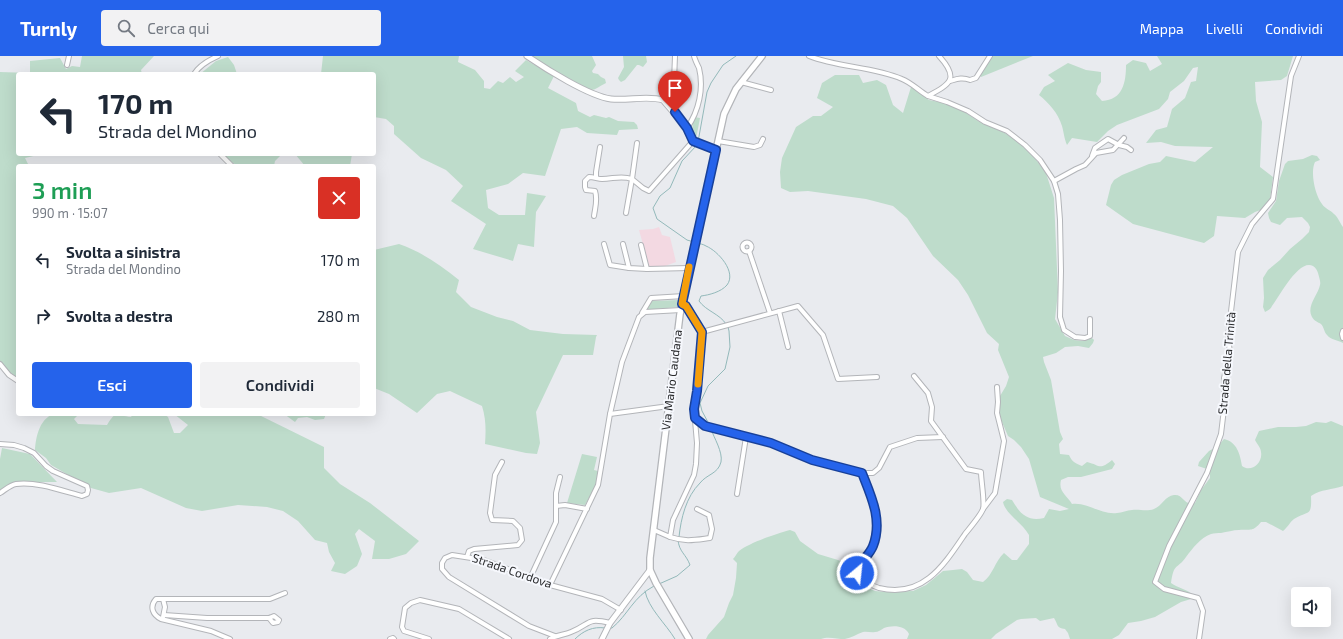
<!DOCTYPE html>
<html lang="it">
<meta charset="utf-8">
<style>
body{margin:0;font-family:"Exo 2",sans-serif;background:#f2f2f3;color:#1f2937;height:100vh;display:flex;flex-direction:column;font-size:15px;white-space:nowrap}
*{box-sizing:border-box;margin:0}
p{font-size:13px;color:#747a83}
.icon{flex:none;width:22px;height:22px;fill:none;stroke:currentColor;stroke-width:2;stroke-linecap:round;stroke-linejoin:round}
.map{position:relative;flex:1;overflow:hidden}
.details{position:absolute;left:16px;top:108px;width:360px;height:252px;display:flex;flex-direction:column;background:#fff;border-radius:4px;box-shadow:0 4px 16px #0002}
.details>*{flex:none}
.banner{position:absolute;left:16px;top:16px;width:360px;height:84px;border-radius:4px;box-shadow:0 4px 16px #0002;background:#fff;color:#1f2937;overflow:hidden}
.controls{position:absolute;left:1291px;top:531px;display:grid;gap:8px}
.controls a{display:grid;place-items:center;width:40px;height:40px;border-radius:4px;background:#fff;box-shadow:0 4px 16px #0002;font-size:20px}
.pin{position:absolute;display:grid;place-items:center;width:34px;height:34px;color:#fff;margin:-41px -17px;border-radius:50% 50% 50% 0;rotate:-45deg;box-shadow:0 0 4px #0007}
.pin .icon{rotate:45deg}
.me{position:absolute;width:44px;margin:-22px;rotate:28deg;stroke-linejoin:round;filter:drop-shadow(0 0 3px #0008)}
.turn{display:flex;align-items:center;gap:14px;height:84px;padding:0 16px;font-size:18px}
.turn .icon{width:52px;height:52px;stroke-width:2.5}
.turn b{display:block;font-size:28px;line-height:34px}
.round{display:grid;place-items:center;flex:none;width:42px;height:42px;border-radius:4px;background:#f2f2f3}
.head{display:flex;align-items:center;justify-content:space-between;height:68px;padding:0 16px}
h1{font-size:24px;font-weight:600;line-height:30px;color:#1e9e55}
.cta{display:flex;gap:8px;margin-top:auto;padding:8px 16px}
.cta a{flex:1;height:46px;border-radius:4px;background:#2563eb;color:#fff;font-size:16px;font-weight:600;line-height:46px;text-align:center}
.cta a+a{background:#f2f2f3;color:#1f2937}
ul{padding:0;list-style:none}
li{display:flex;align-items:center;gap:12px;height:56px;padding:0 16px}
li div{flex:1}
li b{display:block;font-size:15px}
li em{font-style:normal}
header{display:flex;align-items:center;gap:24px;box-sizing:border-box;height:56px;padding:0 20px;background:#2563eb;color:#fff}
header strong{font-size:19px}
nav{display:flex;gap:22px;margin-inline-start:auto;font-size:14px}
.search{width:280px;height:36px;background:#f2f2f3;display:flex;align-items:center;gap:10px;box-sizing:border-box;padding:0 14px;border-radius:4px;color:#747a83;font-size:15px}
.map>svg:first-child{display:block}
.education{fill:#f3d9e2}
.green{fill:#bedccb}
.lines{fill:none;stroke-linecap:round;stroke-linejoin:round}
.stream{stroke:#93b9ba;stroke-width:1}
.minor-casing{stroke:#b3b5b9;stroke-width:6}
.tertiary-casing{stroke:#b3b5b9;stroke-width:7}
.secondary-casing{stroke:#b3b5b9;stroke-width:8}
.minor{stroke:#fff;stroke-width:4}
.tertiary{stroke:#fff;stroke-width:5}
.secondary{stroke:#fff;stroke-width:5.5}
.route-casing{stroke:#184099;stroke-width:10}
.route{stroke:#2563eb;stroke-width:7}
.slow{stroke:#f59e0b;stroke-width:7}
.labels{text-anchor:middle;stroke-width:4;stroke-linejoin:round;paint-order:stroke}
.street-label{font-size:12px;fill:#292a2c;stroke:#f6f8fd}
</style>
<header>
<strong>Turnly</strong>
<div class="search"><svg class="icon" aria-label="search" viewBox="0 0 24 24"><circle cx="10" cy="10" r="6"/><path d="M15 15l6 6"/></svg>Cerca qui</div>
<nav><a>Mappa</a><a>Livelli</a><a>Condividi</a></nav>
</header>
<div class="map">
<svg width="1343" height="583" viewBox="0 0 1343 583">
<rect width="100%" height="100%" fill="#e9ebef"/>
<polygon class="education" points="659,171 662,179 670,181 676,206 665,210 649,210 639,174 653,173"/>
<g class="green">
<polygon points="82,0 154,0 141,14 142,18 18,18 18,98 42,98 25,102 29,110 18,110 18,322 11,317 0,305 0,16 30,17 30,5 60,2 66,13 72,10 80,11"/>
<polygon points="323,0 459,0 458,6 475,14 484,25 484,32 490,33 498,25 503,27 510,21 516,26 524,21 515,15 526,4 554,20 548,32 576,47 578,55 590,61 594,59 606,62 609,61 618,65 634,66 637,69 638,73 619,74 617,79 587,77 577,71 561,73 545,120 523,117 508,128 486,134 488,152 499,159 525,159 527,137 546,140 536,156 534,191 518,188 513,205 473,193 486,168 451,145 463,130 446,114 421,102 394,78 394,70 386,63 374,61 374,18 321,18"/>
<path d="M531,0h61l4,9 -4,6 1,2 5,1 3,3 4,2 1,4c-5,2 -10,7 -15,7l-31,-16z"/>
<polygon points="623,0 646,0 647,6 643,11 639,9 637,9 625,24 621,26 619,24 618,22 624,11"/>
<polygon points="990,0 1033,0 981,21 980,20"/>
<path d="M1157,0h136l-6,20 -6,4 -26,2 1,19 6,21 -2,45 13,10 -4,30 -14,5 -10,6 -28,-2 -3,20 -10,7 -71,-19 -27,-19 5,-20 3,-5 8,-5 27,-11 11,-2 6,-6 29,6 18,-15 -38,-1 -14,-4 -15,1 10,-13 11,-3 5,-18 13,-11 6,-16 5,-1 2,-14 -5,1 -9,13 -14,11 -2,7 -9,10 -42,16 -9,6 -11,11 -25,-4 -5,7c-3,-7 -3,-12 -5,-19 -4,-13 -13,-23 -23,-31l5,-8 11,-6 -7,-6 20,-12 18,7 15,2v10l-3,4 -2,8 6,7c21,-1 24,-19 24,-36l7,-5 13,3 4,8 12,-7z"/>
<polygon points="228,1 234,9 237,18 200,18 216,5"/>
<path d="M835,19h24l4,8 14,-3 9,5 7,20 10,8 8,-26 18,13 20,4 16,8 13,9 27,12 13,9 16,15 12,16 8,25 4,94 -3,27 10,17 9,4 9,1 9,-3 2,2 -1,3 -4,5 -11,-2 -13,1 -9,6 -13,4 1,5 7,18 9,52 3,7 -4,5 1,10 9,1c3,7 6,8 13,11l5,-4c13,3 12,9 25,-2l3,4 -3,5 -31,8h-13l-7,3c-3,12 6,15 11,24 15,-2 29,11 45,9 5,0 10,-3 15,-3 8,-1 14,2 22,-1 8,-3 11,-13 20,-14 10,-1 9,11 21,8l6,-13 9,-12v-5l-3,-4 -9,-3 1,-4 10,-11 9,-5 6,-7c13,3 16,15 18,27 9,7 21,-3 19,-14 0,-4 -4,-8 -6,-12l4,-9 19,-4h18l10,-1 10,-4 10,1 5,-2 12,5v60c-11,4 -22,3 -32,10 1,22 -3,14 -17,23 -4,3 -6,8 -11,12l-17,-9h-5c-8,10 -10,7 -22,8 -6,0 -12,2 -18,3 -3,0 -7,0 -10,1 -11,4 -18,14 -25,23 -9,13 -12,5 -15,26 7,5 16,6 22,12l-2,4 -10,3 -26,15 -14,4 -13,2 -9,12 -7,4h-42l-2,-6 -3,-4c-9,-1 -7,-5 -11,-11l-14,3 -4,-3 -15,1 -4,1 -21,14 -5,5h-84l2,-5c-4,-9 -17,-9 -25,-6 -3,2 -6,4 -9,4 -4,1 -8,-1 -12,0 -6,2 -12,6 -18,7 -8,0 -17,-3 -24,0h-115l2,-4 16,-18 5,-14 4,-8 3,-17 1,-15 -4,-4c2,-2 4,-6 6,-8 12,-9 37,-17 51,-21l5,2 5,9 18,13 20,6 14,7 7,13 7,7 9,4 10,1 28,-1 13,-6 17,-14 10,-1 9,-1 5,3 6,8 10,2c10,-7 12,-21 21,-29l8,7h5l12,-16v-9c-7,-13 -23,-20 -26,-33l4,-3 5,1c8,14 16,22 32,18l5,-9 11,2 9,-2 -29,-12 -11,-38 -8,-12 -7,-7 -6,-4 -9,-21 1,-19 6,-10 3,-9 -11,-27 1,-6 -12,-11 -19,-38 -10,-15 -25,-24 -26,-38 -14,-12 -27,-7 -58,-8 -18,1 -9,-4 -1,-16 2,-14 14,-31 17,-11h8l12,-9 -16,-9 5,-15z"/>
<polygon points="694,61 700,62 696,83 692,73"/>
<polygon points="222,98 282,98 275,105 274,110 237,110"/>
<polygon points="295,98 352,98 350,110 305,110"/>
<path d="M1312,99l5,1 3,4 -5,2c-5,10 0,33 7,42 3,5 9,6 12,10 4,3 6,9 9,13v116c-5,-3 -12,-3 -16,-8 -3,-3 -3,-8 -6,-11 -3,-2 -7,-3 -9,-7 -6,-11 6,-22 8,-32 1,-3 -1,-8 -2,-12 -1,-3 -2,-5 -5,-7 -14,-8 -34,31 -41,40 -1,3 -4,4 -7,6l-2,-5 1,-9 -1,-20 5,-8 12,-10 10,-11 12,-10 7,-7 1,-5 -2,-4 -6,-6 -15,1 -7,7 -9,-3 -2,-4 -1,-5 8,-12 3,-20 6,-17 3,-3 15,-2z"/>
<path d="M399,188c23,8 41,21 60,36l-3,12 15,15 26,10 16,4 17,9 33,4 34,1 -1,2 -3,18h-30l-27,57 4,31 -3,11 -11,-1 -41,-9c1,-14 1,-25 -3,-38l-32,-15 -13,3 -20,19 -28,-19 -15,-6v-138z"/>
<polygon points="678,244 677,251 646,254 652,245"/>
<path d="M53,358h26l-5,5 4,5 29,1c10,-16 9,-9 24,-8l2,-3h31l4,3 6,16h6l8,-8 -14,-11h83l67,33v21l16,16 30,19 49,38 -13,13 -17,5h-17l3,-18 -16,-12 -4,5 7,20 -5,12 -12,8 -14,-3 4,-8 -6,-11 -2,-9 -12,-3 -17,-19 -15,-10 -16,-4 -29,-2 -36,6 -16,-3 -45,-20 -32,5 -18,-5 -40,-23 -5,-7 -11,-8c1,-13 4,-30 18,-36z"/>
<polygon points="284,358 326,358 324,363 315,364 307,361 298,362 295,366"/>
<polygon points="2,392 30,398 57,426 16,426 0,434 0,403"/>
<polygon points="582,398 597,401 594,414 598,415 596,429 585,449 567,447"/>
</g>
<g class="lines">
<g class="stream">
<polyline points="698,86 707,36 711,27 723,9 736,0"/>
<polyline points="694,186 687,184 657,163 653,152 660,140 670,132 682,105 697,89"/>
<path d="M697,187c3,1 6,1 9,3 12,5 31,26 21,39 -6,7 -18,10 -26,11l-2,5c7,10 21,13 27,23"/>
<polyline points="709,368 702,355 700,347 708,330 725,313 730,291 729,275 728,271"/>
<path d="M679,481c2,-19 7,-40 21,-54 7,-9 18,-9 21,-21 2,-10 -7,-24 -10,-33"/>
<path d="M659,528l18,-8 13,-11c-4,-11 -11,-13 -12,-25"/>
<path d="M645,535c3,17 21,33 30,48"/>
<path d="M610,572h2c16,-13 21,-31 42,-42"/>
<path d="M575,583c8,-8 18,-13 30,-11"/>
</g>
<g class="minor-casing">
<g id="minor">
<path d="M809,0c30,12 63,10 93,23 10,4 17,12 26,17 22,-12 32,-17 11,-40"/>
<polyline points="67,9 69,0"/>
<path d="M194,18c5,-8 15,-14 24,-18"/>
<path d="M950,25c7,-2 12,-4 20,-1l6,-2 14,-22"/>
<polyline points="741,26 771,34"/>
<polyline points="928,40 947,46 968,55 985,66 1007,75 1025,89 1040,104 1054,125 1058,138 1060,164 1061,215 1060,261 1064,274 1075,281 1085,282 1090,280 1090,263"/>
<polyline points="670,50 674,25 675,0"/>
<path d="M687,72c12,-17 17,-40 12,-60 -2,-4 -4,-8 -5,-12"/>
<polyline points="718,85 754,91 760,89 763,83"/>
<polyline points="637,87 632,123 643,132 649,135 693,85"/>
<polyline points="220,98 232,110"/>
<polyline points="1092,100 1095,92 1108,83 1119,89 1127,91 1131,94"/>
<polyline points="596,121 596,116 600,91"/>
<polyline points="1054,125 1076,113 1085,109 1096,97 1113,94 1124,82"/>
<path d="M594,160c1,-8 4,-16 1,-25l-9,-1 -1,-3v-6l4,-4c5,0 9,2 13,2 11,0 19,-4 30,0l-6,34"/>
<circle cx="747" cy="191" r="4.5"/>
<polyline points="604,188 610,209 629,212"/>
<polyline points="623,188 629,212 647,213"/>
<polyline points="641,189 647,213 689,212"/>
<polyline points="749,195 770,257"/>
<polyline points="779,255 788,291"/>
<polyline points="642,257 651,242 684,240"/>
<polyline points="1343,275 1342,278 1343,282"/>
<polyline points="702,276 798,250 823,279 838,323 877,321"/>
<polyline points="0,308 9,319 18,325"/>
<polyline points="610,358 622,306 639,261 645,256 681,254"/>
<path d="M695,362l10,8 66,17 41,17 50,13c9,23 21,47 11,73 -4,10 -14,16 -16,27 5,8 13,12 22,15 44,11 65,-23 86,-54 4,-5 16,-19 18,-25 2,-6 -2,-29 -2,-37l-15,-3 -35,-48 1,-14 -4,-14 -14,-17"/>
<path d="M0,388l14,1 10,3 10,5 12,13 7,5 34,15 1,4 -1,4 -5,2c-19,-5 -46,-15 -66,-12 -6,1 -11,6 -16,9"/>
<polyline points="862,417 873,417 879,412 890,391 917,382 943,381"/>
<polyline points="737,438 746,381"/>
<polyline points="556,450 565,449 587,453"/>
<polyline points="983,453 995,437 1004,385 997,357 998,346 997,331"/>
<polyline points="654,474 670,481 673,464 694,419 696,408 697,387 694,353 697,335 702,276 686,250 682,248"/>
<path d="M670,481c16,5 24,3 40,1l2,-9 -3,-14 -12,-6"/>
<polyline points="467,501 469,495 474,493 518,489 522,484 520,472 513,465 492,464 490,457 495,419 502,406"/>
<polyline points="531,520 556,466 556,437 560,421"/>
<polyline points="550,529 598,429 610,358 669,350"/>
<polyline points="164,559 207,562 269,562 274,560 279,564 278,566 273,567 269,562"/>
<polyline points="163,561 165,551 163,543"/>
<polyline points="555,580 529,570 449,521 442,513 442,507 445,502 452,499 484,504 550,529 602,543 621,554"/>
<path d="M230,583l-19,-8 -50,-12c-8,-4 -12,-12 -5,-20h114l15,-6"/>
<polyline points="390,583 393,582 394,583"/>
<polyline points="429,583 404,575 402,571 405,552 411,547 420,544 459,553 509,583"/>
<path d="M550,583c7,-4 14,-4 21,-7 20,-8 15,-15 39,-9"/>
<polyline points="1199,583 1203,555 1198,542 1164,533 1155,526 1169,490 1207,417 1221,378 1224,353 1224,322 1230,297 1228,281 1238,196 1252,168 1273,143 1291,20 1299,0"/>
</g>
</g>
<g class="tertiary-casing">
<g id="tertiary">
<path d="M527,0c19,13 62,40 84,43 17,2 36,-4 52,1l24,28 6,13 23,9"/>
<polyline points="602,583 610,567 650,514"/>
</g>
</g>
<g class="secondary-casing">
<polyline id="secondary" points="689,583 656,527 650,514 650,502 680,258 724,58 736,33 762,0"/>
</g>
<use href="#minor" class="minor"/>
<use href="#tertiary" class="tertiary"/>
<use href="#secondary" class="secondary"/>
</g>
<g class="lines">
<g class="route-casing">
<path id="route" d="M675,56l12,16 6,13 23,9 -34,154 4,2 16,26 -5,59 -3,18 1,9 10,8 66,17 41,17 50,13c9,23 21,47 11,73 -4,10 -14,16 -16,27"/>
</g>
<use href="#route" class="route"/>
<polyline class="slow" points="689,211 682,248 686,250 702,276 698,328"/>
</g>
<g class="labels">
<g class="street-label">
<text transform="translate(1227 307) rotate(-85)" y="4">Strada della Trinità</text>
<text transform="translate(672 324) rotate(-83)" y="4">Via Mario Caudana</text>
<text transform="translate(512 515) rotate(19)" y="4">Strada Cordova</text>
</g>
</g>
</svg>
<div class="controls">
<a><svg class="icon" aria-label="sound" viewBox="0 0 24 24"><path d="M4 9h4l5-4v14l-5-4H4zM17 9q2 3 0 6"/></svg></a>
</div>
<div class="pin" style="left:675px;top:56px;background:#d93025"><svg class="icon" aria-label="arrive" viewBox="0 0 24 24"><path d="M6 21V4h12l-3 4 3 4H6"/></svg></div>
<svg class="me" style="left:857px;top:517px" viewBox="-20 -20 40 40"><circle r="17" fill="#2563eb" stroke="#fff" stroke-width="3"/><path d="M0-11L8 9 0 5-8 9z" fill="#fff"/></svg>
<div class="banner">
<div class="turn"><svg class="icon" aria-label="left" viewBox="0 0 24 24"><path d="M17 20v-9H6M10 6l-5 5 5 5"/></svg><div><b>170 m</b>Strada del Mondino</div></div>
</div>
<section class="details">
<div class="head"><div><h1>3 min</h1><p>990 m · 15:07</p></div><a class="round" style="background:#d93025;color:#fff"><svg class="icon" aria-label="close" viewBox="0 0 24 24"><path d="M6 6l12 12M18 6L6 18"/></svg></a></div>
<ul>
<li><svg class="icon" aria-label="left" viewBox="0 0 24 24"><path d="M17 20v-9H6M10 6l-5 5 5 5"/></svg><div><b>Svolta a sinistra</b><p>Strada del Mondino</p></div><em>170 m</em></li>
<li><svg class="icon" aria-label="right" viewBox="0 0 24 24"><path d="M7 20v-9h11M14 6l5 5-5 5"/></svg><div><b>Svolta a destra</b></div><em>280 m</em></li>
</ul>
<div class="cta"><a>Esci</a><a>Condividi</a></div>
</section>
</div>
